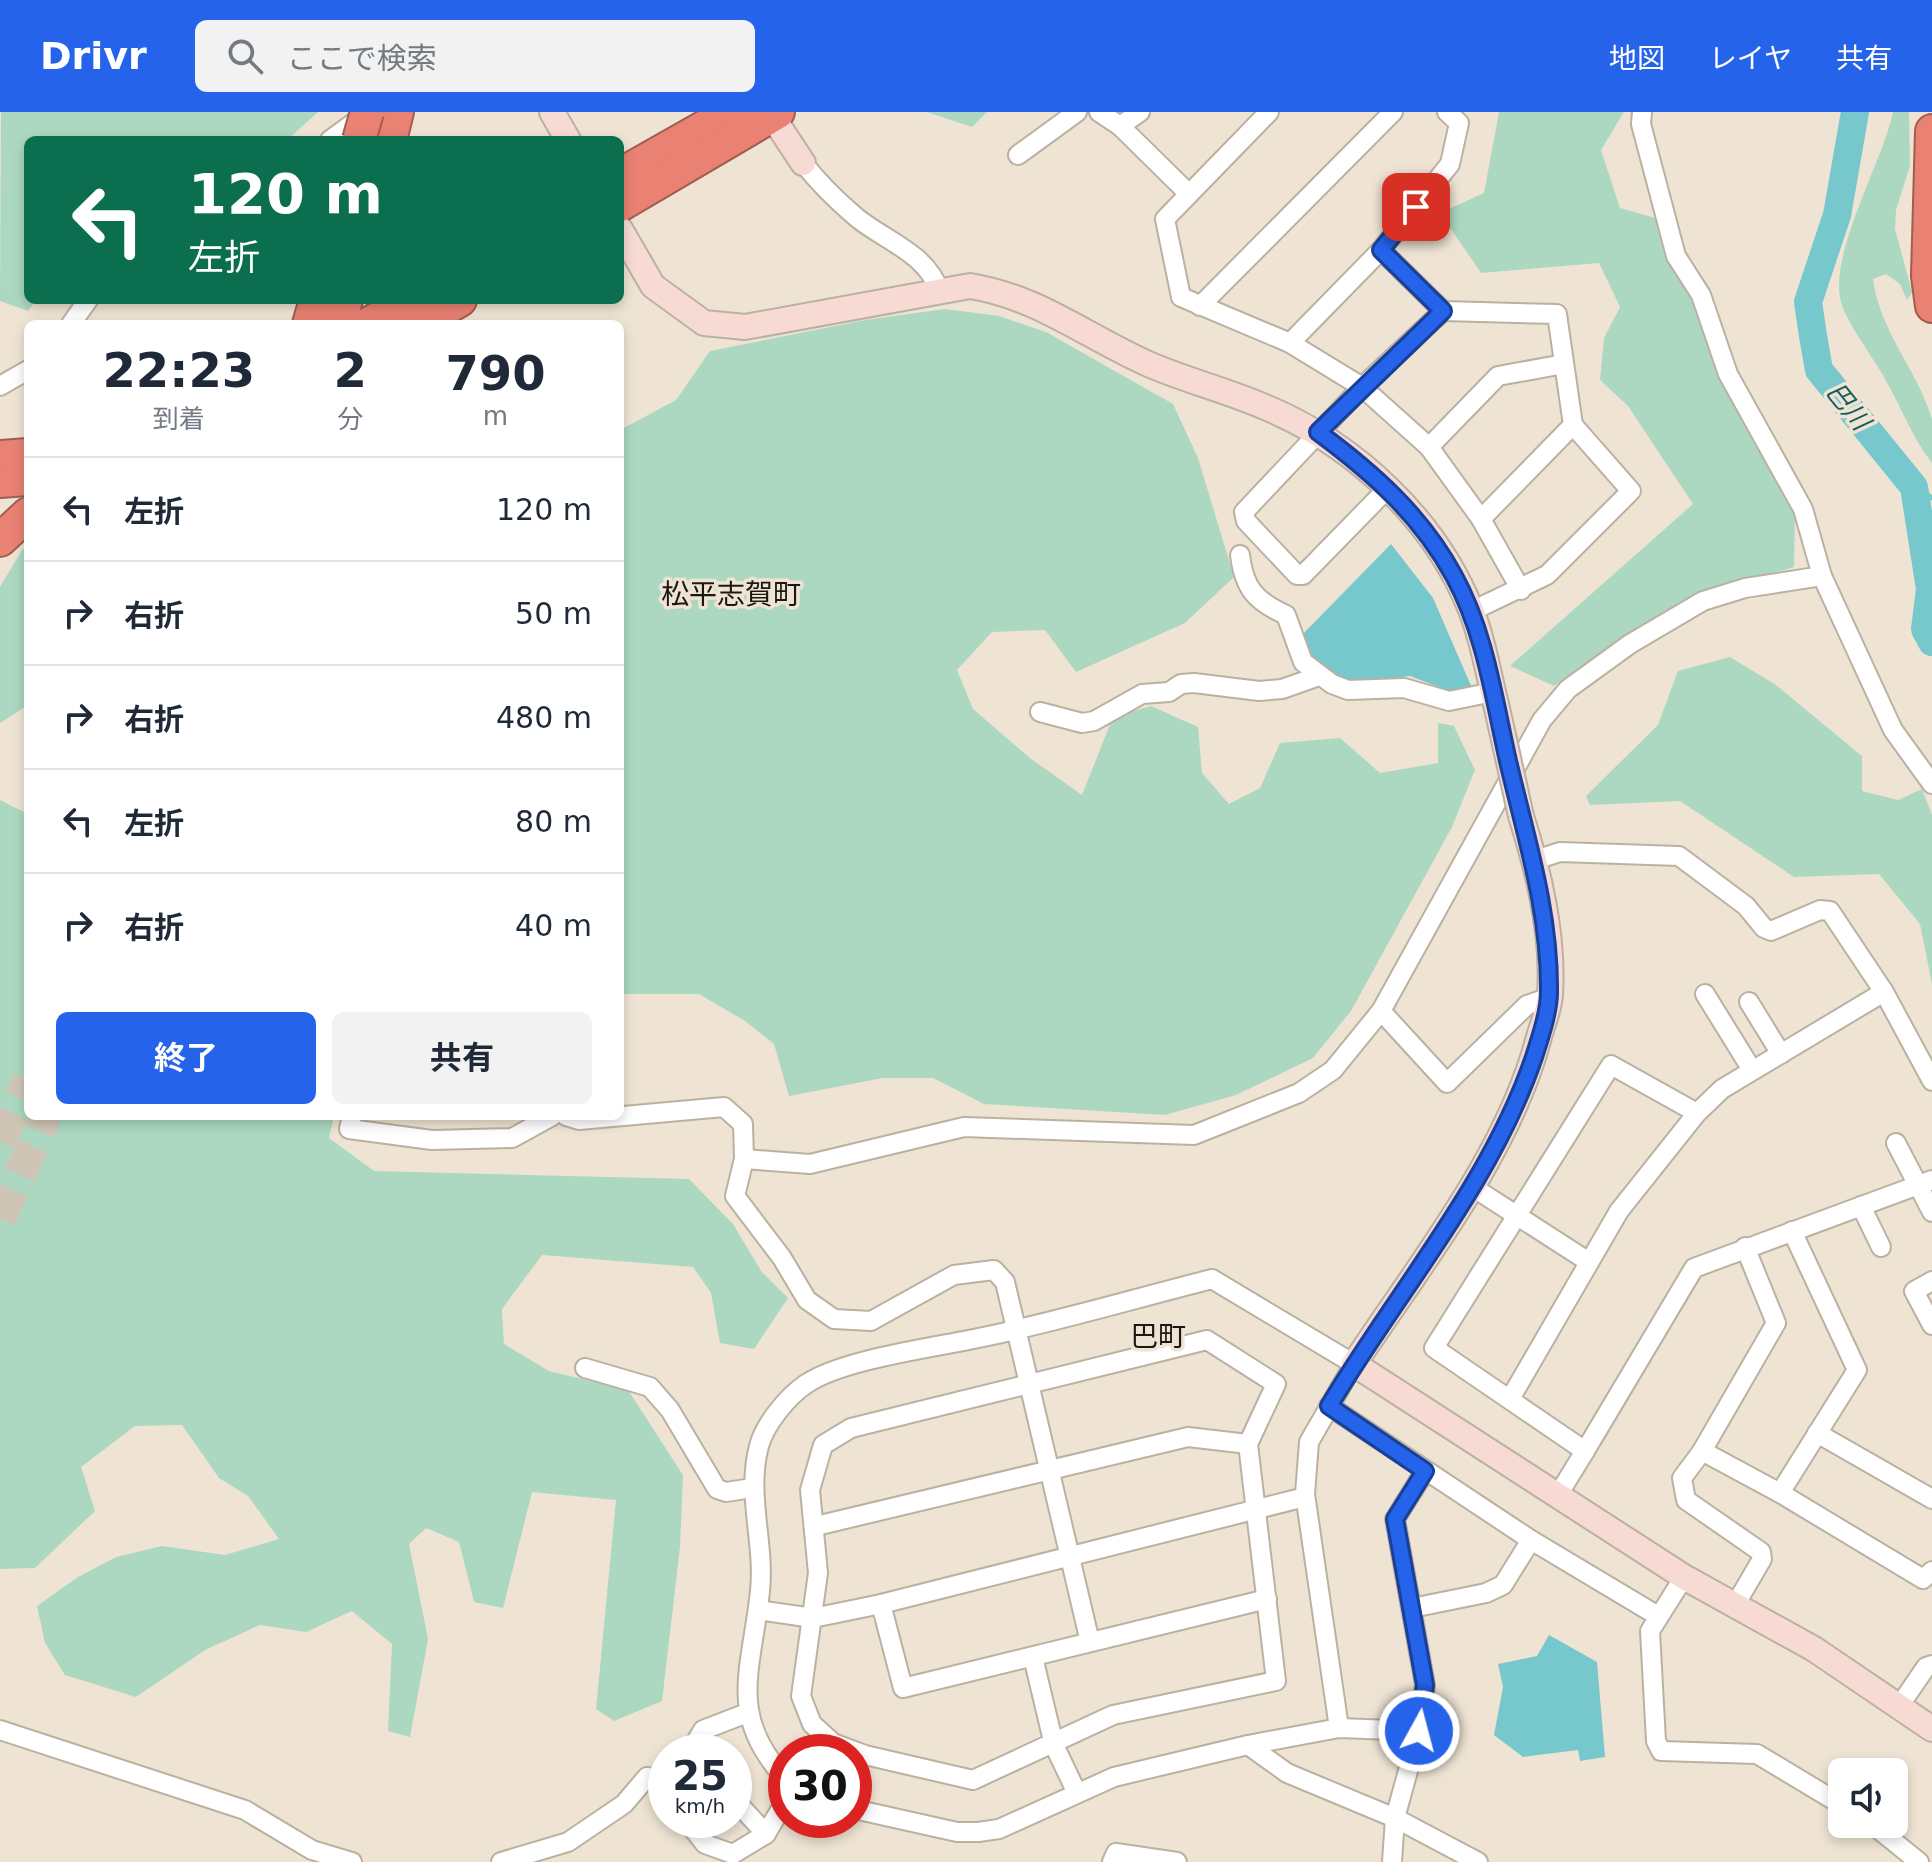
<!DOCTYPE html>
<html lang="ja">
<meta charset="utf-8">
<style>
body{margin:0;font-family:"DejaVu Sans","Noto Sans JP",sans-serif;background:#f2f2f3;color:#1f2937;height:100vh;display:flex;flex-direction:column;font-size:30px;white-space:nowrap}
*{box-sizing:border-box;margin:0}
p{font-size:26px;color:#747a83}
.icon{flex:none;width:44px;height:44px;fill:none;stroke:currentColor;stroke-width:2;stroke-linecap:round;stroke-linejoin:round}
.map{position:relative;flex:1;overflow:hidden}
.details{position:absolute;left:24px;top:208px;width:600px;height:800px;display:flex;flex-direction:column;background:#fff;border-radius:12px;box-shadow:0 4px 12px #0003}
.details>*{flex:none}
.banner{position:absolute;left:24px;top:24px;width:600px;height:168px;border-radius:12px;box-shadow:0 4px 12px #0003;background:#0b6e4f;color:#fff;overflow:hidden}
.tools{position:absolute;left:1828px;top:1646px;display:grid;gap:16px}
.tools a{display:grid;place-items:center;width:80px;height:80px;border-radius:12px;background:#fff;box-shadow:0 4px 12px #0003;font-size:40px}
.speed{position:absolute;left:648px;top:1622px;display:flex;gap:16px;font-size:40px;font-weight:700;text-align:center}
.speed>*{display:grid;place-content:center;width:104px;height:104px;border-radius:50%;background:#fff;box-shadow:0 4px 12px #0003;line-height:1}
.speed small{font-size:20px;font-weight:400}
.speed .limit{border:12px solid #d22;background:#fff;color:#111}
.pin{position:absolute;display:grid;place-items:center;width:68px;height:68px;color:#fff;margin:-34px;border-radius:16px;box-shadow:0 4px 12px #0006}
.me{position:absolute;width:88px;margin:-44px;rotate:7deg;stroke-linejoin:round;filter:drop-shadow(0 0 6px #0008)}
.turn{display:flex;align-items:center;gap:28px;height:168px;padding:0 32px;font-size:36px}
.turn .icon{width:104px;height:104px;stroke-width:2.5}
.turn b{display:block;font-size:56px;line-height:68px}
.eta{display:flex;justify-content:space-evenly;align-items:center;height:136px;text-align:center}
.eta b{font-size:48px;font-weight:700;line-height:56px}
.action{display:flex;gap:16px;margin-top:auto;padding:16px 32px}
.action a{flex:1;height:92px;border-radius:12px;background:#2563eb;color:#fff;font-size:32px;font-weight:700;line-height:92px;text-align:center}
.action a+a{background:#f2f2f3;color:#1f2937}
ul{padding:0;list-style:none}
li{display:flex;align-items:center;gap:24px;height:104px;padding:0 32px;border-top:2px solid #e0e1e3}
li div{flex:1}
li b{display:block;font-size:30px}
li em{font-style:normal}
header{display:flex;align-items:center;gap:48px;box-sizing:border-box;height:112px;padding:0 40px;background:#2563eb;color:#fff}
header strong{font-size:38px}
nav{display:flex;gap:44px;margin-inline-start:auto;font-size:28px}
.search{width:560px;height:72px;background:#f2f2f3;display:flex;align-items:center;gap:20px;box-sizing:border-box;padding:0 28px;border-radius:12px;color:#747a83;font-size:30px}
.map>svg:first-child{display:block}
.green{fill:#acd8c1}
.water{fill:#76c8cc}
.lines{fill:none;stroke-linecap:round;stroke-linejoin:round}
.stream{stroke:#76c8cc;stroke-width:5}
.river{stroke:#76c8cc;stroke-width:28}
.highway-tunnel{stroke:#cfc5b7;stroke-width:32;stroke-dasharray:32 16;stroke-linecap:butt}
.street-casing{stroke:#bbb1a1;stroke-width:22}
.secondary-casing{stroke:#bbb1a1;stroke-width:28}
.highway-casing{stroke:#a15d51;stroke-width:36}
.street{stroke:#fff;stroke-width:18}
.secondary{stroke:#f8dad5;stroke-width:24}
.highway{stroke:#e98273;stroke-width:32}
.secondary-bridge-casing{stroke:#bbb1a1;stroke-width:28;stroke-linecap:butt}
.highway-bridge-casing{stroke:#a15d51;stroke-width:36;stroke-linecap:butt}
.secondary-bridge{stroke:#f8dad5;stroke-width:24}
.highway-bridge{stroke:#e98273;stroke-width:32}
.route-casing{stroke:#184099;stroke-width:20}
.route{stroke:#2563eb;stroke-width:14}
.labels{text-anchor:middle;stroke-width:7;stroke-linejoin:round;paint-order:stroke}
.water-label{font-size:26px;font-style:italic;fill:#175d61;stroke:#efe4d4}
.quarter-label{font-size:28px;fill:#1b1712;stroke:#efe4d4}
</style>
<header>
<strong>Drivr</strong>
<div class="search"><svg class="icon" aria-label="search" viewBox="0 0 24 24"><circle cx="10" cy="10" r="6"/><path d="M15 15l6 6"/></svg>ここで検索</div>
<nav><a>地図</a><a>レイヤ</a><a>共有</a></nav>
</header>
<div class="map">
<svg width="1932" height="1750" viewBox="0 0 1932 1750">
<rect width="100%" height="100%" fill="#efe4d4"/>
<g class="green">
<polygon points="1,0 318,0 287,28 28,28 28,188 36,188 28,199 0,189"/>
<polygon points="927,0 987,0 972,15"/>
<polygon points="1499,0 1624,0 1601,38 1620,96 1655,106 1667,147 1694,181 1724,267 1795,403 1794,455 1692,485 1554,574 1510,554 1693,392 1628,294 1600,268 1604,226 1620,195 1599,151 1481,161 1440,101 1484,81"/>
<path d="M1893,0h16l1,54 -14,44 -1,19 17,63 -5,8 -7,-16 -14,-10 -13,5c7,53 45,92 59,140 0,13 0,31 0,44 -21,-27 -31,-57 -48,-86 -12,-21 -37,-54 -43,-75 -13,-47 42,-141 52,-190z"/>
<polygon points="945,197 999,204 1046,220 1173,292 1198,346 1234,465 1185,511 1076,560 1045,518 992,520 957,558 973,597 1030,646 1082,683 1113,605 1151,594 1198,615 1202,661 1229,692 1260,676 1280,631 1340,626 1380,661 1438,651 1438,611 1454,614 1475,658 1452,715 1351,899 1313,946 1236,983 1165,1003 984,992 933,966 883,966 789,984 774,932 745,909 699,882 620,882 620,318 676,288 710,239 865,208"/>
<polygon points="28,435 28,593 0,611 0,475 22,438"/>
<polygon points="1730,545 1776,573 1862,644 1862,679 1898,688 1922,677 1932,703 1932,872 1920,812 1879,762 1794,765 1680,689 1590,693 1586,684 1658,613 1678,559"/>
<polygon points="0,688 28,702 28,1004 334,1004 329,1026 374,1059 689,1067 733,1112 761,1159 788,1186 754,1237 720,1231 711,1181 693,1155 542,1143 502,1197 504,1232 549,1259 628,1278 683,1363 680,1435 662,1589 614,1609 596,1597 616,1388 532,1380 503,1496 474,1490 459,1430 426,1416 409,1432 428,1527 410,1625 388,1619 392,1532 352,1499 306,1520 260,1513 205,1538 136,1585 65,1563 45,1531 37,1494 78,1465 116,1445 162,1434 225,1443 279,1427 248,1384 219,1366 182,1313 135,1314 81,1355 95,1399 35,1456 0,1457"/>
</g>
<g class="water">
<polygon points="1391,432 1433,486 1472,576 1452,580 1410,564 1346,571 1315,548 1300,525"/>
<polygon points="1549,1523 1597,1550 1605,1645 1580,1649 1578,1638 1523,1645 1494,1623 1503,1575 1498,1552 1537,1544"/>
</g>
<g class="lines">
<polyline class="stream" points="1914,375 1932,386"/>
<polyline class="river" points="1855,0 1837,103 1808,190 1813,224 1819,258 1914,375 1930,477 1925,517 1932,530"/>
<g class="highway-tunnel">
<polyline points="0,1030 28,968"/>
<polyline points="0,1107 46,1004"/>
</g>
<g class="street-casing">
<g id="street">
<polyline points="1099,0 1120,14"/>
<polyline points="1140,0 1120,14 1188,81"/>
<polyline points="1269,0 1165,107 1181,185 1290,231 1362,275 1429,335 1481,407 1521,478"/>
<polyline points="1642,0 1641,12 1676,144 1701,183 1728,262 1803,397 1822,464 1893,618 1932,672"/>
<polyline points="330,28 363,4"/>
<polyline points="1018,43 1077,0"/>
<path d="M803,51c16,20 33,37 53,54 29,24 69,35 83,73"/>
<polyline points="1381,138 1443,199 1557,202 1573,313 1631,379 1547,463 1472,499"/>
<polyline points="1200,194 1393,0"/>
<polyline points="71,212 88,188"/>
<polyline points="1290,231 1381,138 1450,52 1459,11 1447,0"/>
<polyline points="0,274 28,258"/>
<polyline points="1429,335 1498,264 1564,252"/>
<polyline points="1388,376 1303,463 1297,463 1246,409 1244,400 1362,275 1443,199"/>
<polyline points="1481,407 1573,313"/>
<path d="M1240,443c4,33 15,46 46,60l17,47 29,22 16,6 56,-2 45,13 44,-9"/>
<polyline points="1040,600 1082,611 1094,609 1142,582 1169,580 1181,572 1194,571 1259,579 1282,577 1319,564"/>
<polyline points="1535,748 1560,740 1679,744 1746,794 1764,816 1771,819 1820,798 1830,799 1884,880 1932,969"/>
<polyline points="1705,882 1752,958"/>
<polyline points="1749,890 1781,942"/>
<polyline points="1381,899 1447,971 1527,893 1550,885"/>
<polyline points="1697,1001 1611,953 1434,1236 1585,1339 1694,1156 1932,1068"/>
<polyline points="352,1004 349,1017 432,1028 512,1026 552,1004"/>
<polyline points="566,1004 579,1008 724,995 743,1012 744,1047 735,1084 782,1146 807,1188 834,1207 871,1209 954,1163 994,1158 1005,1170 1090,1530"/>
<polyline points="1896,1031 1932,1100"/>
<polyline points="744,1047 810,1052 964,1015 1194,1023 1299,981 1333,958 1381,899 1542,608 1568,577 1630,532 1703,489 1745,476 1822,464"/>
<polyline points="1471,1074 1589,1150"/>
<polyline points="1861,1094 1881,1135"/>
<polyline points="1745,1135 1776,1211 1702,1339 1780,1381 1923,1467 1932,1459"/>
<polyline points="1932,1169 1914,1179 1932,1213"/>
<polygon points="1207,1228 1276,1272 1248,1332 1276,1569 1113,1603 973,1668 865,1643 833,1631 812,1612 801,1584 818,1461 810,1378 823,1333 851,1316"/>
<polyline points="585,1256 650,1275 670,1298 717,1377 726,1380 752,1376"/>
<polyline points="1510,1287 1619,1099 1697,1001 1722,977 1884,880"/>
<polyline points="1329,1294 1531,1428 1658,1504"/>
<polyline points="1817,1321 1932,1387"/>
<polyline points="1703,1338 1682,1366 1686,1388 1761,1440 1762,1447 1734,1495"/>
<polyline points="1780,1381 1857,1258 1792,1119"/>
<polyline points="1558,1383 1585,1339"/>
<polyline points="816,1414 1188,1325 1248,1332"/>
<polyline points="1684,1465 1650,1519 1656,1629 1661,1639 1757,1642 1842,1693"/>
<polyline points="881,1492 903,1576 1267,1487"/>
<polyline points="1412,1496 1486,1481 1503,1473 1531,1428"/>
<polyline points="758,1498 813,1506 881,1492 1305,1385"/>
<polyline points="1033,1545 1054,1633 1076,1679"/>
<polyline points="1900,1593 1926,1555 1932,1553"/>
<polyline points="0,1618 245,1698 312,1738 352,1750"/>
<polyline points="1248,1633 1287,1661 1395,1706 1478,1750"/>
<polyline points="703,1640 697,1628 703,1618 747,1601"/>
<path d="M786,1667c-60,-64 -34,-110 -26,-188 5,-49 -14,-96 -1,-145 6,-22 28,-49 47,-62 39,-26 134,-37 182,-48 75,-16 149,-38 224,-57l142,85 -45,78 -4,52 34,234"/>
<polyline points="734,1687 766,1722"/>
<polyline points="854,1697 957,1720 978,1720 999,1717 1114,1665 1248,1633 1339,1616 1419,1619"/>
<polyline points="686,1708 705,1732 733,1742 766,1722 786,1688"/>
<polyline points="1872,1712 1919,1750"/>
<polyline points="501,1750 568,1730 624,1692 647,1665 659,1667 666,1677"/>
<polyline points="1112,1750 1116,1741 1177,1750"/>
<polyline points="1392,1750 1395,1706 1419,1619 1425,1573 1395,1407 1425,1359"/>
</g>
</g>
<g class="secondary-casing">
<g id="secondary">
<polyline points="552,0 568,28"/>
<polyline points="772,4 803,51"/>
<path d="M620,117l33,57 51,37 41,4 225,-41c68,11 114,49 176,77 38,17 80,27 119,44 89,37 170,112 206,203 12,29 17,63 25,94"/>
<path d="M1521,704c18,56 33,120 29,179 -1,14 -7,28 -11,42 -30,116 -119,227 -185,327l330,213 130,72 118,80"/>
</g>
</g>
<g class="highway-casing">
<g id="highway">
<polyline points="1932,19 1928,164 1932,194"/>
<polyline points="390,28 397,0"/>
<polyline points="620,63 731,0"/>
<polyline points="620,93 778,0"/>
<polyline points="309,212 316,188"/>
<polyline points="339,212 346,188"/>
<polyline points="368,212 411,188"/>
<polyline points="418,212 460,188"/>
<polyline points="0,345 28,343"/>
<polyline points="0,369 28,367"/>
<polyline points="0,428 28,402"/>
</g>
</g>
<use href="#street" class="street"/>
<use href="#secondary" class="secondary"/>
<use href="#highway" class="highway"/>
<g class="secondary-bridge-casing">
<polyline id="secondary-bridge" points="1496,592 1521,704"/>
</g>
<g class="highway-bridge-casing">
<polyline id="highway-bridge" points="359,28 367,0"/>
</g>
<use href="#secondary-bridge" class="secondary-bridge"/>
<use href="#highway-bridge" class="highway-bridge"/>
</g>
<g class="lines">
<g class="route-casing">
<path id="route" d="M1416,95l-35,43 62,61 -125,121c55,41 103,83 136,144 31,56 40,123 54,185 18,77 42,151 41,231 0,20 -9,46 -15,65 -43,127 -137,235 -205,349l96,65 -30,48 30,166 -6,46"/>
</g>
<use href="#route" class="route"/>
</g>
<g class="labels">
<g class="water-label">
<text transform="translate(1848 294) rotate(51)" y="9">巴川</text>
</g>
<g class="quarter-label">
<text x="731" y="492">松平志賀町</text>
<text x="1158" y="1234">巴町</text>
</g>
</g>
</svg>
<div class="tools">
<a><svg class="icon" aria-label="sound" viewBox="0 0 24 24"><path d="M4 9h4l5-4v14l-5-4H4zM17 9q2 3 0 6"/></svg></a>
</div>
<div class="speed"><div>25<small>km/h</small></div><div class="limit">30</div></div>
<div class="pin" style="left:1416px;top:95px;background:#d93025"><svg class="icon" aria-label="arrive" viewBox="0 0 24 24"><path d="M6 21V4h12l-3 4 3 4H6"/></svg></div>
<svg class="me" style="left:1419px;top:1619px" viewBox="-20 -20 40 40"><circle r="17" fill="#2563eb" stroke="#fff" stroke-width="3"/><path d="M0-11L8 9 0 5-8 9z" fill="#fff"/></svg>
<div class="banner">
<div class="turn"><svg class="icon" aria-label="left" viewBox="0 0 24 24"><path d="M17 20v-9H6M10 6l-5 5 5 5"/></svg><div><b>120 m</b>左折</div></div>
</div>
<section class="details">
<div class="eta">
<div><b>22:23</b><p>到着</p></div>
<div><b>2</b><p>分</p></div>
<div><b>790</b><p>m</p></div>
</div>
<ul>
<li><svg class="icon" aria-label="left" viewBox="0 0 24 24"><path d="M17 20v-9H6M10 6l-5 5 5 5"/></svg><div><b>左折</b></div><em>120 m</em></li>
<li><svg class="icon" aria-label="right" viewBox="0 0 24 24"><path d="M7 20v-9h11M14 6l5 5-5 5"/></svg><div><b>右折</b></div><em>50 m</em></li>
<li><svg class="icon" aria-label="right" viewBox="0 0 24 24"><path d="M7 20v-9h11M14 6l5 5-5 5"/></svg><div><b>右折</b></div><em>480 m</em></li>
<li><svg class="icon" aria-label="left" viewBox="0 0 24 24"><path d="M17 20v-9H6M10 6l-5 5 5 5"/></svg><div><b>左折</b></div><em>80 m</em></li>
<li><svg class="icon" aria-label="right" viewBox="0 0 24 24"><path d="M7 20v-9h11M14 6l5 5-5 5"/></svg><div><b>右折</b></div><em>40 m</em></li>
</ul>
<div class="action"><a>終了</a><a>共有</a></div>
</section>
</div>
